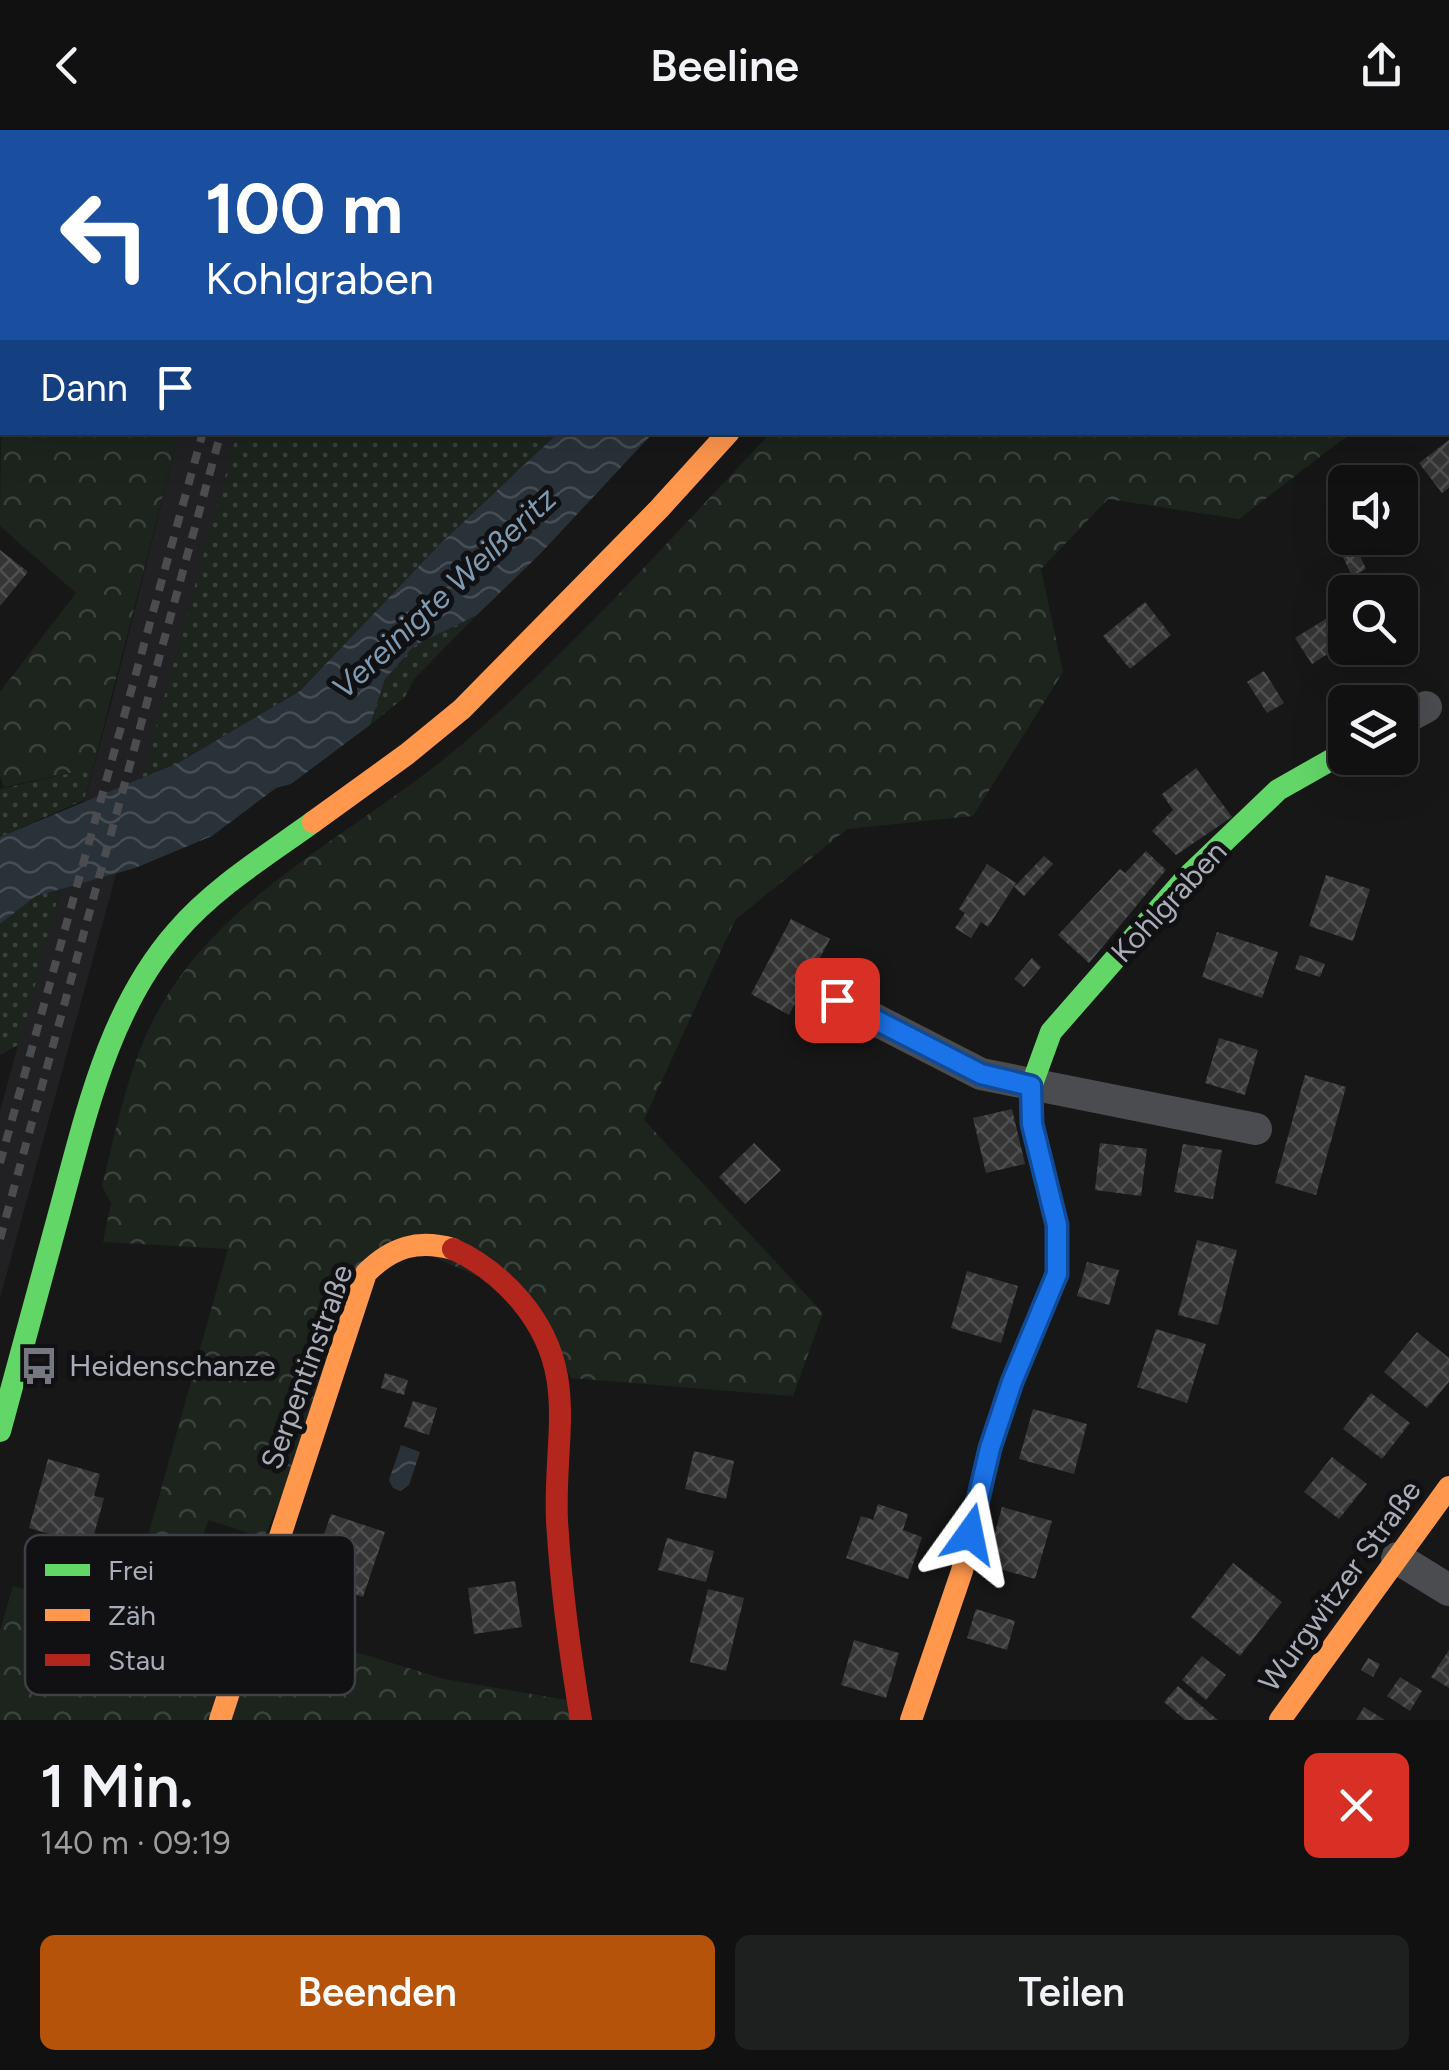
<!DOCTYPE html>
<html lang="de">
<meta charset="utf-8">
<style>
body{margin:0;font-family:Figtree,sans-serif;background:#1e1f1f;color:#f1f3f6;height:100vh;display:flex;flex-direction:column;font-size:38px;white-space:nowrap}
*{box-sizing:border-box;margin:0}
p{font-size:32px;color:#9c9d9f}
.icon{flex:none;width:55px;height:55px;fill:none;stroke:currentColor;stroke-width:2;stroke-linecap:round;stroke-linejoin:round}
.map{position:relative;height:1590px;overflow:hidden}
.sheet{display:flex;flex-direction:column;background:#111;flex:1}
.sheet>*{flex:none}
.hud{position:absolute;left:0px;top:0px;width:1450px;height:305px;box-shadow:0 10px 40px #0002,0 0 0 2px #303131;background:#1a4fa0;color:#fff;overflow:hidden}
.tools{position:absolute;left:1328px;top:335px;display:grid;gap:20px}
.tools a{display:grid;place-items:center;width:90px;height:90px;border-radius:15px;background:#111;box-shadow:0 10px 40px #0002,0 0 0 2px #303131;font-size:50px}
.pin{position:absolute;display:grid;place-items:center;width:85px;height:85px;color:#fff;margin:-42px;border-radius:20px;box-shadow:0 5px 15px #0006}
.me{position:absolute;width:110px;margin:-55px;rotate:12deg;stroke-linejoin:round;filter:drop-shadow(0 0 8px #0008)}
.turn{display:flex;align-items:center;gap:35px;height:210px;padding:0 40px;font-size:45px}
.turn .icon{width:130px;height:130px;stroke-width:2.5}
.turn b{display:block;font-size:70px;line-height:85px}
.then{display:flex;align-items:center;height:95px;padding:0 40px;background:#0003;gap:20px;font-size:38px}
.round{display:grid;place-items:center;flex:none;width:105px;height:105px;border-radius:15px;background:#1e1f1f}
.head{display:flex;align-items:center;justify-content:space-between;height:170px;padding:0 40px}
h1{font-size:60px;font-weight:600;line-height:75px}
.primary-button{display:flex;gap:20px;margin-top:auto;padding:20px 40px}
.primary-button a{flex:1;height:115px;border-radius:15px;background:#b45309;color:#fff;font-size:40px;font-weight:600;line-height:115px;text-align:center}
.primary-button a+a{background:#1e1f1f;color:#f1f3f6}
header{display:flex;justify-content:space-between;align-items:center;height:130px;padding:0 40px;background:#111;font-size:45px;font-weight:600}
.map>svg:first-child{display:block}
.built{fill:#212123}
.grass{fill:url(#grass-dots)}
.forest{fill:url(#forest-crowns)}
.water{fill:url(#water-waves)}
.building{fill:url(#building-cross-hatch)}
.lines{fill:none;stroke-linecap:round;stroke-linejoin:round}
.street{stroke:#4b4c50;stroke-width:32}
.fast{stroke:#63d668;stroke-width:22}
.slow{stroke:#ff974d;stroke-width:22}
.jam{stroke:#b3261e;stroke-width:22}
.rail{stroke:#4b4c4f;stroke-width:8;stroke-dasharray:12 10;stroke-linecap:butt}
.route-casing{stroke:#114b97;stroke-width:25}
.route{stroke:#1a73e8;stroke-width:18}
.labels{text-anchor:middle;stroke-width:10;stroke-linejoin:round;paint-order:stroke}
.street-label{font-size:30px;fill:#a8adb8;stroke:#111113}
.poi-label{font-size:30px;fill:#a8adb8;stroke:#111113;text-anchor:start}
.water-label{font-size:32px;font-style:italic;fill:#7f9bb3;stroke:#111113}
.key{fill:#111113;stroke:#3e4045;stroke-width:2.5}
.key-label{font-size:28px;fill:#a8adb8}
</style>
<header><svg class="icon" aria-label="back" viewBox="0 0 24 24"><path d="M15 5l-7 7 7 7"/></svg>Beeline<svg class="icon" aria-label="share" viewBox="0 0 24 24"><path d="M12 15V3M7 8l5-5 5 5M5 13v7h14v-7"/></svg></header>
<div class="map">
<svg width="1449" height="1590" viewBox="0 0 1449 1590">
<defs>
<pattern id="grass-dots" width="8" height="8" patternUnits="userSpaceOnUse" patternTransform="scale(2.5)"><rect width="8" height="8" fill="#1d241e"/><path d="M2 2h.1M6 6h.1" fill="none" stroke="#3b413d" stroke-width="1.8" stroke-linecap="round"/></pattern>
<pattern id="forest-crowns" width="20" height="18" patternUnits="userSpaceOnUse" patternTransform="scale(2.5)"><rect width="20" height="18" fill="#1d241e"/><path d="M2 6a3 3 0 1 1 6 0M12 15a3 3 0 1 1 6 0" fill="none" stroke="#3b413d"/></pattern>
<pattern id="water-waves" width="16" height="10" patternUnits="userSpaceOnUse" patternTransform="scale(2.5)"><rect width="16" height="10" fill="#2a3239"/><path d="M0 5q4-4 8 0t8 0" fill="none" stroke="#464d54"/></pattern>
<pattern id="building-cross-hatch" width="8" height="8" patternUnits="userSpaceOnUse" patternTransform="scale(2.5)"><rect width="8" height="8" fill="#353536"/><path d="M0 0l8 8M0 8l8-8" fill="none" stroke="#4f5051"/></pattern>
</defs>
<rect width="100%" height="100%" fill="#171717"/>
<polygon class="built" points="179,303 237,303 0,1168 0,981 112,570"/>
<g class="grass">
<polygon points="321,0 743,0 320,2"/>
<polygon points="237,303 558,303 438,416 300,561 178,633 142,648"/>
<polygon points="477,485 414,549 405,567 370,595 385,549 414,516"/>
<polygon points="93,638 84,670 0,707 0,659"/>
<polygon points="60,759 20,914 0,925 0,794 36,766"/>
</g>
<g class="forest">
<rect x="1047" y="0" width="281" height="2"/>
<polygon points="2,215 2,302 179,303 93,638 4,657 0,646 0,562 76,463 0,396"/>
<path d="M771,303h580l-112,86 -131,-20 -67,70 22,103 -90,144 -126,13 -112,91 -91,200 179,193 -30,83 -222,-18 -43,-80 -136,-59 -128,299 -55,-18 -29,72 117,42 147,45 134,23 3,18h-581v-89l13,-45 113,29 102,-366 -125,-7 8,-39 -9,-17c13,-51 23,-104 45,-153 62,-137 212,-199 320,-293 109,-94 205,-204 304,-307z"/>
</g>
<g class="water">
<polygon points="558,303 653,303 540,424 477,485 414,516 385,549 370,595 291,654 276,658 212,706 135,738 36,766 0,794 0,707 178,633 300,561 438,416"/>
<polygon points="401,1315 420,1322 409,1355 400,1361 393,1358 389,1350"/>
</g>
<g class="building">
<polygon points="1449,310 1449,358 1442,363 1419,333"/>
<polygon points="1355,415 1366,439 1352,446 1341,423"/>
<polygon points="0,420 28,442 0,476"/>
<polygon points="1145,472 1171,505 1130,539 1103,506"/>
<polygon points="1345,477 1345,513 1312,534 1295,508"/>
<polygon points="1264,541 1284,573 1267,583 1247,552"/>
<polygon points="1196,638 1232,687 1176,725 1152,701 1173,680 1162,664"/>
<polygon points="1146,721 1166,740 1089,833 1058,805 1120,739 1125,743"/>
<polygon points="1044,726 1053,734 1024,766 1014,757"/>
<polygon points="987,734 1016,753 988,797 981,792 971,808 955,798 965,783 959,779"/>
<polygon points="1326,745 1370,759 1353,811 1309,796"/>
<polygon points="791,789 830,809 789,885 751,864"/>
<polygon points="1217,802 1278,822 1262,868 1202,847"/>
<polygon points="1300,825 1325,834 1320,847 1295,839"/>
<polygon points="1032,828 1041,837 1024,857 1014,849"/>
<polygon points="1219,908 1258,920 1245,965 1205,953"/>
<polygon points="1305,945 1346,957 1316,1065 1275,1053"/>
<polygon points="1012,979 1025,1034 986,1043 973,988"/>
<polygon points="754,1013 781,1040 745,1074 719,1047"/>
<polygon points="1100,1013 1147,1019 1141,1066 1095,1060"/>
<polygon points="1183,1014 1222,1020 1213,1069 1174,1062"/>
<polygon points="1197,1110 1237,1120 1218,1195 1178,1185"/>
<polygon points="1087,1132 1119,1140 1109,1175 1077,1166"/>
<polygon points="967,1141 1018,1156 1001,1213 951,1198"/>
<polygon points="1156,1199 1206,1214 1187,1273 1137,1257"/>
<polygon points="1417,1202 1449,1228 1449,1252 1427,1278 1384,1242"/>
<polygon points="385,1243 408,1250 404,1265 381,1258"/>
<polygon points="1371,1263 1410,1293 1382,1329 1343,1299"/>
<polygon points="413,1271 437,1278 429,1305 404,1297"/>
<polygon points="1033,1279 1087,1294 1074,1344 1019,1329"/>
<polygon points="694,1321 734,1331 726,1369 685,1359"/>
<polygon points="1332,1327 1367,1354 1339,1389 1304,1362"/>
<polygon points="48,1329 100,1344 94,1366 104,1368 91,1416 29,1398"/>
<polygon points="878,1374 908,1384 903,1400 922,1407 908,1449 846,1428 861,1386 873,1390"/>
<polygon points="1002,1377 1052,1391 1035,1449 986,1435"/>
<polygon points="331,1384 385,1402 363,1467 309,1449"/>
<polygon points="667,1408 714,1421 706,1452 658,1440"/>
<polygon points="1233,1433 1282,1472 1240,1526 1191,1487"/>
<polygon points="515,1451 522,1497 474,1504 468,1458"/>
<polygon points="708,1459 744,1468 726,1541 690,1532"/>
<polygon points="976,1479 1015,1491 1007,1520 967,1508"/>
<polygon points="854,1510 899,1523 886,1568 841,1555"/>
<polygon points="1449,1520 1449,1558 1431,1547"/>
<polygon points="1202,1526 1226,1545 1206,1570 1182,1550"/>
<polygon points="1368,1528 1380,1534 1373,1547 1361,1540"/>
<polygon points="1400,1547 1422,1561 1410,1581 1387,1566"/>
<polygon points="1178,1556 1218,1590 1185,1590 1164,1572"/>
<polygon points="1364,1577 1385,1590 1356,1590"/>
</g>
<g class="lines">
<g class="street">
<polyline points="160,2 161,0"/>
<polyline points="0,218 2,215"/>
<polyline points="1400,591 1426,577"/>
<polyline points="837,870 981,944 1256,999"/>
<polyline points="1397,1428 1449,1460"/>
</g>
<g class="fast">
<polyline points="884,2 885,0"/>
<polyline points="1052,1074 1032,994 1031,957 1051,902 1185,749 1278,660 1345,622"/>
<path d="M0,1301c20,-74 40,-147 60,-221 26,-96 49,-202 117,-279 38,-44 89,-75 136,-109"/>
</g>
<g class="slow">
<polyline points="313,692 407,624 462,579 659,379 729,302"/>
<path d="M220,1590l146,-447c26,-26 52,-34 87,-24"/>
<polyline points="911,1590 962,1441 990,1318 1012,1252 1057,1144 1057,1095 1052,1074"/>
<polyline points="1280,1590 1449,1357"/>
</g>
<path class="jam" d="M453,1119c27,12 48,29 67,51 61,72 33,137 37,221 4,67 13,133 24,199"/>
<g class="rail">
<polyline points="285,2 285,0"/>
<polyline points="304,2 305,0"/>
<polyline points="0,1033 203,302"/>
<polyline points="0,1109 221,302"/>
</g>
</g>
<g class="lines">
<g class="route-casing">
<polyline id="route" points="837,870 981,944 1031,956 1032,994 1057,1095 1057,1144 1012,1252 990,1318 970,1404"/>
</g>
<use href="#route" class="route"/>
</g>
<defs>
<g id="bus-bare" transform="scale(3)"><path d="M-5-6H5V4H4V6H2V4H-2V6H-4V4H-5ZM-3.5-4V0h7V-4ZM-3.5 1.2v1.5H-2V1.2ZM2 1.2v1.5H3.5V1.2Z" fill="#757880" stroke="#111113" stroke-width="2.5" paint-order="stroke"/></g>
</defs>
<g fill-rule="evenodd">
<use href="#bus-bare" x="39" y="1236"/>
</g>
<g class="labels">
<g class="street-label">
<text transform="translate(1169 772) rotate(-47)" y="10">Kohlgraben</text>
<text transform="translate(307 1237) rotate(-70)" y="10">Serpentinstraße</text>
<text transform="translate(1340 1456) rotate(-54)" y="10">Wurgwitzer Straße</text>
</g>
<g class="poi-label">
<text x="69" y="1246">Heidenschanze</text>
</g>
<g class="water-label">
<text transform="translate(444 463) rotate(-43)" y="11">Vereinigte Weißeritz</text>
</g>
</g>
<rect x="25" y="1405" width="330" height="160" rx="15" class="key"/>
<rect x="45" y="1434" width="45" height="12" fill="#63d668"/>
<rect x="45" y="1479" width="45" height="12" fill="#ff974d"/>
<rect x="45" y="1524" width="45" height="12" fill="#b3261e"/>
<g class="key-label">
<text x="108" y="1450">Frei</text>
<text x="108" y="1495">Zäh</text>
<text x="108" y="1540">Stau</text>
</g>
</svg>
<div class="tools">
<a><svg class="icon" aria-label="sound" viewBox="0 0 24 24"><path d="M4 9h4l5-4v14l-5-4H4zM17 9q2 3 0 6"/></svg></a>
<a><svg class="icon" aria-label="search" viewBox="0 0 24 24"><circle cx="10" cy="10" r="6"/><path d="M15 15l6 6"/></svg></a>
<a><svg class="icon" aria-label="layers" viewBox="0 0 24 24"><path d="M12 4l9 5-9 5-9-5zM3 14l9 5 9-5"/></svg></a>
</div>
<div class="pin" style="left:837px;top:870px;background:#d93025"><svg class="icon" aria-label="arrive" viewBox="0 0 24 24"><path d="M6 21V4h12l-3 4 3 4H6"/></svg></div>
<svg class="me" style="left:970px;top:1404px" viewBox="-20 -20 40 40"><path d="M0-17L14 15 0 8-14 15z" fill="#1a73e8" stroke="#fff" stroke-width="4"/></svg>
<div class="hud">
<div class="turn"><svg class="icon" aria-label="left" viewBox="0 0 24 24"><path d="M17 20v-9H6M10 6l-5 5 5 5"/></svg><div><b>100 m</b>Kohlgraben</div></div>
<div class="then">Dann<svg class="icon" aria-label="arrive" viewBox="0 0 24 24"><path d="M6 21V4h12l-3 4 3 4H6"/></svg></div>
</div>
</div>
<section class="sheet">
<div class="head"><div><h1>1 Min.</h1><p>140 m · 09:19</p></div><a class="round" style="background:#d93025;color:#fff"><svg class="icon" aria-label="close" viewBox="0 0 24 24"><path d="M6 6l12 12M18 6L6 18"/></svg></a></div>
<div class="primary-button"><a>Beenden</a><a>Teilen</a></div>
</section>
